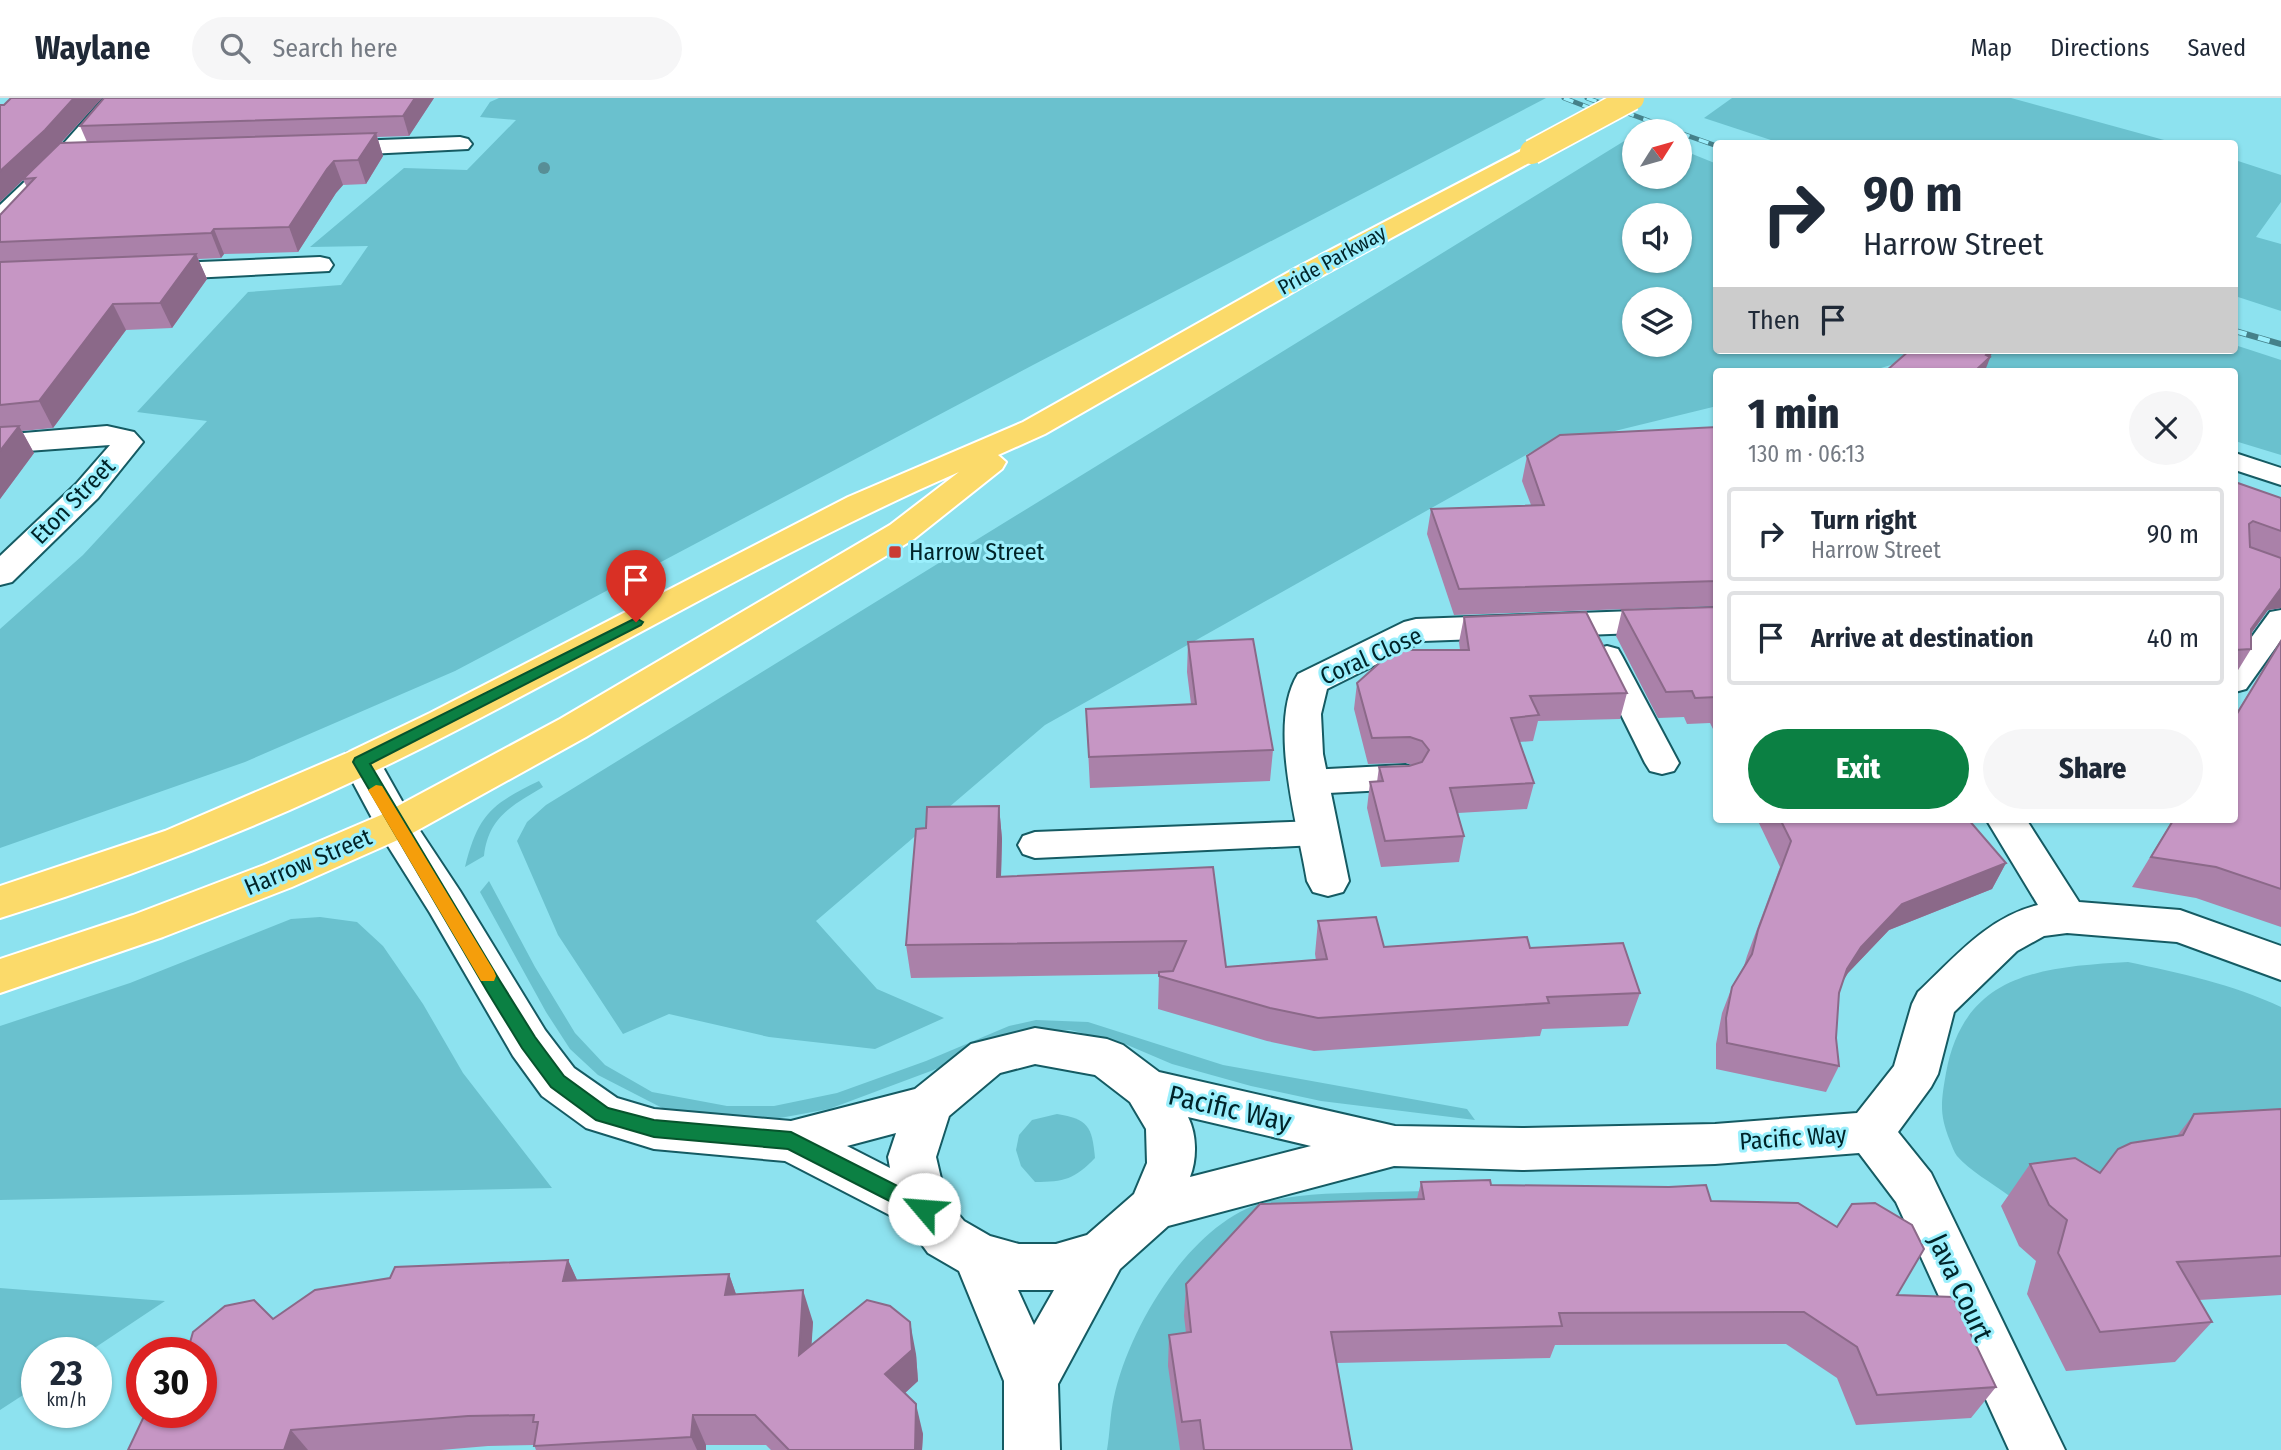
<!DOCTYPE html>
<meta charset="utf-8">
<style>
body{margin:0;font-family:"Fira Sans Condensed",sans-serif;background:#f6f6f7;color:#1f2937;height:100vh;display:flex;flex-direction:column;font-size:26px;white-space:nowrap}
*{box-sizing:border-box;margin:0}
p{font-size:23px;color:#747a83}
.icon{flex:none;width:38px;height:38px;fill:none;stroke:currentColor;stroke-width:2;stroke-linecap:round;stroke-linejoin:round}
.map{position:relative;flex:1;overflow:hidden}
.details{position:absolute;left:1713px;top:270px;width:525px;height:455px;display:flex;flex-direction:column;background:#fff;border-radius:7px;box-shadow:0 2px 5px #0004}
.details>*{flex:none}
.guide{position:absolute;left:1713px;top:42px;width:525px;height:214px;border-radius:7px;box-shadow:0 2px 5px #0004;background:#fff;color:#1f2937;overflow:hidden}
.needle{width:46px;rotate:53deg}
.tools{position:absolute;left:1622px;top:21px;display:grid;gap:14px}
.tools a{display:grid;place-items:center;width:70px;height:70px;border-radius:50%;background:#fff;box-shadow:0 2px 5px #0004;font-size:35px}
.speed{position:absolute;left:21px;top:1239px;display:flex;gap:14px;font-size:35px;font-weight:700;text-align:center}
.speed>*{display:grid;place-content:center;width:91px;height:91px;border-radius:50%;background:#fff;box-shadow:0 2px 5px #0004;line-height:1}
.speed small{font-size:18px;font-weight:400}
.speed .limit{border:10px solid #d22;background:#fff;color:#111}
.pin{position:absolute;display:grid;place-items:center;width:60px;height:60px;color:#fff;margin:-72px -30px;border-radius:50% 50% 50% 0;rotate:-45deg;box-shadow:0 0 7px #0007}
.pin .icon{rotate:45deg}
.me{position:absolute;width:77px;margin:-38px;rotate:297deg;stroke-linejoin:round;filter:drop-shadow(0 0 5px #0008)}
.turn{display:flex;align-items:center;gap:24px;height:147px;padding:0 35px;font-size:32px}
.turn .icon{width:91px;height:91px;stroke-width:2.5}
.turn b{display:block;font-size:49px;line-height:60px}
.then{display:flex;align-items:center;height:66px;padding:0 35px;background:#0003;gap:14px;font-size:26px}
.round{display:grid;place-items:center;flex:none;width:74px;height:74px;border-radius:37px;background:#f6f6f7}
.head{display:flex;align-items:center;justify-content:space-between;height:119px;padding:0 35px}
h1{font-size:42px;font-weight:800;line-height:52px}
.cta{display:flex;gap:14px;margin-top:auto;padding:14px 35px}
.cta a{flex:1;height:80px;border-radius:42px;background:#0b8043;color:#fff;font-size:28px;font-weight:800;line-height:80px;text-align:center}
.cta a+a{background:#f6f6f7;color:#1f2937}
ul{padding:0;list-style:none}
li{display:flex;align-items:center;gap:21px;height:94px;margin:0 14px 10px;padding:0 21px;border:4px solid #e0e1e3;border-radius:7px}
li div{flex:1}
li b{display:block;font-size:26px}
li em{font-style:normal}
header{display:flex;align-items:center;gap:42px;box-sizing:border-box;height:98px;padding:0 35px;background:#fff;border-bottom:2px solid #e0e1e3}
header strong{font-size:33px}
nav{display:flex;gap:38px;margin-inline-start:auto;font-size:24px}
.search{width:490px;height:63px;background:#f6f6f7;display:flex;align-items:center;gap:18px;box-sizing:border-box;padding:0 24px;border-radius:38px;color:#747a83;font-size:26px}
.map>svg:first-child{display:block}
.green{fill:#6ac1ce;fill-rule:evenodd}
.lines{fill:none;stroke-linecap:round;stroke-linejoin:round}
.lane-casing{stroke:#155b63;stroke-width:4}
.street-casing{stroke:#155b63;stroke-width:4}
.primary-casing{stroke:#fff;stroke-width:4}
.lane{fill:#fff;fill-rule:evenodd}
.street{fill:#fff;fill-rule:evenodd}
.primary{fill:#fbda6a;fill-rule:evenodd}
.rail-far1-casing{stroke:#45818a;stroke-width:5}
.rail-casing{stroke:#45818a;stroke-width:6}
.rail-far1{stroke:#9beffc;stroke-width:3.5;stroke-dasharray:10;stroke-linecap:butt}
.rail{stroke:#9beffc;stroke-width:4.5;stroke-dasharray:12;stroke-linecap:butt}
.primary-bridge-casing{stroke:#fff;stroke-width:27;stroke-linecap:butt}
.primary-bridge{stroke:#fbda6a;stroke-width:24}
.tree{fill:#588e96}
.wall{fill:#aa81a9}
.shaded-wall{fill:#8b6989}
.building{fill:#c696c4;stroke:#8b6989;stroke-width:2}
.route{fill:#0b8043;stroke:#07532c;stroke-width:2}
.slow{fill:#f59e0b}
.poi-dot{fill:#ca3c33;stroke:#9beffc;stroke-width:2.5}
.labels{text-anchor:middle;stroke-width:6;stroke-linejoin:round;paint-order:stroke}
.far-street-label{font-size:21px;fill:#002429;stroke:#9beffc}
.street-label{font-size:24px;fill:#002429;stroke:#9beffc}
.poi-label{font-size:24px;fill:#002429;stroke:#9beffc;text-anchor:start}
.near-street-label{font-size:28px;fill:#002429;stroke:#9beffc}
</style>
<header>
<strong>Waylane</strong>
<div class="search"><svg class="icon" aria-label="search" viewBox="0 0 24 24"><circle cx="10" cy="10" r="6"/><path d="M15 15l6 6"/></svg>Search here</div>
<nav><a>Map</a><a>Directions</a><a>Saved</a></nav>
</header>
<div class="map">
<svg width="2281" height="1352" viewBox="0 0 2281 1352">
<rect width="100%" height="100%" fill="#8de2ef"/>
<g class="green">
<polygon points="499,0 1546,0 1033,267 455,573 245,664 0,750 0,531 83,457 207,323 137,314 248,194 341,187 368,148 310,149 404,70 467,72 516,22 480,19 490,4"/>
<polygon points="1732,0 2011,0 2175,45 1780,45 1704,20"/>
<path d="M1634,37v42h46v-28l37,15v186h518v-5l46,15v95l-46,-14v-70h-242l-62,-18 -60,18h-154v35l-184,45 -488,274 -229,196 61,68 67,29 -69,31 -106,-12 -100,-23 -46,20 -65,-99 -41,-94 10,-19 19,-17zM1634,117h46v46h-46zM1634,201h46v46h-46z"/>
<polygon points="2235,62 2281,77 2281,104 2256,139 2281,146 2281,213 2235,198"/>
<path d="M539,683l4,6c-30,18 -55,30 -59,69l-19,11c13,-52 26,-63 74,-86z"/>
<polygon points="489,783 535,869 575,935 605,967 652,994 727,1008 774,1008 837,995 926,963 1009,928 1036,922 1088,924 1223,967 1467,1011 1475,1022 1321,1003 1251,988 1172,966 1125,946 1070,932 1038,933 829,1011 780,1020 724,1022 672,1015 598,977 570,951 546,914 480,794"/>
<polygon points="320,819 357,824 383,848 423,906 463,975 552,1090 0,1102 0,928 130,885 291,821"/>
<path d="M2128,864c52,11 104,22 153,45v146l-134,26 -139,16c-16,-12 -38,-24 -51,-39 -3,-4 -5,-10 -7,-15 -11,-27 -9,-39 -4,-68 18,-100 96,-106 182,-111z"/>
<path d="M1057,1016c31,5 35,12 38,44 -20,21 -31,24 -60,24l-14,-16 -5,-16 3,-15 13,-15z"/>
<path d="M1531,1091l-341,174 -10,87h-73c3,-17 3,-36 7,-53 15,-70 77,-175 151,-195 36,-9 79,-9 117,-10 49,-1 99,-2 149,-3z"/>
<polygon points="0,1190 165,1203 87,1255 37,1255 37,1288 0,1312"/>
</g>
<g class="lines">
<g class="lane-casing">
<g id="lane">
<polygon points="2235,355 2281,370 2281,387 2235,372"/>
<polygon points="2281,512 2281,542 2246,591 2235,594 2235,562 2270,514"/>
<polygon points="1607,548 1618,551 1622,558 1679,665 1674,673 1662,676 1650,673 1645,665 1592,558 1596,551"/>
<polygon points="1405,667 1417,671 1422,679 1417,687 1405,691 1309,696 1297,692 1292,684 1297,676 1309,672"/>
<polygon points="1317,723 1329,726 1334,735 1329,744 1317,747 1035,760 1023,756 1018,747 1023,738 1035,734"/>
</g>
</g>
<g class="street-casing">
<g id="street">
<polygon points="104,0 127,0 72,64 9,126 0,128 0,107 56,54"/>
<polygon points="460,39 468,41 472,46 468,51 328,58 320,56 316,51 320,46 328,44"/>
<polygon points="320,159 329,161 333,167 329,173 151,182 142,180 138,174 142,168 151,166"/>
<polygon points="107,328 134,334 143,344 98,400 12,484 0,487 0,458 76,386 110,347 0,355 0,337"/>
<path d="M1717,510v22l-294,11 -96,48 -6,25 2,40 26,127 -6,11 -15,4 -15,-4 -6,-11c-9,-56 -40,-158 -9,-207l106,-52 12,-3z"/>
<path d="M361,651l14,4 36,64 49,74 85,139 29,38 43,30 37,11 137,12 124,-32 56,-45 64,-16 72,11 16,6 36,27 236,54 127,2 193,-4 142,-11 37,-47 18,-62 6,-12c36,-34 70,-75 120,-87l-52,-86h40l53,83 101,8 101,36v34l-104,-38 -110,-9 -23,3 -27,15 -63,61 -16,62 -7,13 -33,45 33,41 134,277h-56l-113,-248 -37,-49 -144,11 -193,6 -128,-4 -226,60 -48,43 -62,115 2,66h-56v-69l-45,-110 -31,-18 -21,-29 -122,-63 -131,-12 -68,-21 -44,-32 -29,-40 -83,-143 -49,-78 -39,-73 5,-9zM1035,966l60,11 35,27 16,27 1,34 -13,31 -47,41 -31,9h-37l-29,-8 -26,-15 -18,-21 -10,-43 13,-41 51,-43zM1188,1019l123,29 -121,31c7,-18 7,-42 -2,-60zM896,1035l-8,24 2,11 -43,-22zM1018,1192h36l-20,35z"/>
</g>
</g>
<g class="primary-casing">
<path id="primary" d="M1532,47l8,2 4,5 -4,5 -226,123 -269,154 -47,21 8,7 -4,7 -88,70 -328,198 -177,98 -117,52 -129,50 -163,56v-34l133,-44 131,-50 117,-50 179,-96 330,-194 69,-53c-172,75 -335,172 -502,258 -146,76 -300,139 -457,188v-32l165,-55 182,-78 83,-40 418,-216 175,-75 273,-154z"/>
</g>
<use href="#lane" class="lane"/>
<use href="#street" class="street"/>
<use href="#primary" class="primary"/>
<g class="rail-far1-casing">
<g id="rail-far1">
<polyline points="1564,0 1595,12"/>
<polyline points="1587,0 1676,33"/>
<polyline points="1680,35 1717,48"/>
</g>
</g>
<g class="rail-casing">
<polyline id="rail" points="2235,233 2281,246"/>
</g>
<use href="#rail-far1" class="rail-far1"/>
<use href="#rail" class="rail"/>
<g class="primary-bridge-casing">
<polyline id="primary-bridge" points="1532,54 1632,0"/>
</g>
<use href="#primary-bridge" class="primary-bridge"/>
</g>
<circle class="tree" cx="544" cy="70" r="6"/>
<g class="wall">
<polygon points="102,0 61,45 87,44 80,28 434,0 409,38 377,39 383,58 366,86 343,87 336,95 298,154 224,156 221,160 198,161 207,181 172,230 126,232 53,330 22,333 34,355 0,401 0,117 27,89 23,82 0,104 4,7"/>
<polygon points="1717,329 1717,508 1454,517 1427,436 1431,411 1531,407 1522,383 1527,358"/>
<polygon points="2235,384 2281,400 2281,510 2268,512 2251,536 2251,551 2235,577"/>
<polygon points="1717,509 1717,639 1710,625 1687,626 1684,619 1658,620 1616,538 1622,512"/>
<polygon points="1464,519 1627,595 1620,621 1538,623 1533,643 1519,644 1534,685 1527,711 1458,715 1464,738 1459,764 1381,769 1367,710 1370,684 1377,684 1379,669 1412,667 1406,665 1368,666 1354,611 1357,585 1460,552 1459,544"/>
<polygon points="2281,543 2281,829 2196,800 2132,789 2173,721 2235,721 2235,617"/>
<polygon points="1188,544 1273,652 1270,683 1090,690 1086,611 1191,606 1187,574"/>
<polygon points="999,708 1002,741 1001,779 1213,769 1226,869 1316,862 1315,856 1318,823 1384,849 1530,850 1640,895 1628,928 1542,931 1540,938 1314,953 1267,943 1158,911 1159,876 911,880 906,847 926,730"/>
<polygon points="1757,721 1968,721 2006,765 1992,791 1889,832 1848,875 1842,885 1839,895 1836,940 1839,968 1826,994 1716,971 1716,946 1722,915 1732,889 1744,868 1747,858 1780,769"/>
<polygon points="2281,1011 2281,1197 2199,1202 2212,1224 2175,1264 2066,1273 2027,1196 2036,1163 2019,1148 2001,1108 2030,1066 2100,1075 2177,1038 2194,1016"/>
<polygon points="1421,1084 1491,1087 1711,1103 1897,1197 1996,1289 1971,1320 1856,1327 1837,1280 1786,1246 1555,1247 1550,1260 1337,1265 1352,1352 1180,1352 1168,1268 1169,1237 1186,1235 1184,1218 1186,1186 1417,1101"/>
<polygon points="568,1162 577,1182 729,1176 736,1196 813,1224 811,1247 916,1256 918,1283 905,1295 923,1336 922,1352 771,1352 766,1347 706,1347 706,1352 536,1352 534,1347 488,1348 441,1352 128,1352 273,1221"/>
</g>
<g class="shaded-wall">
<polygon points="74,0 102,0 54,52 23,81 23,82 0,104 0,73"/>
<polygon points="415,0 434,0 409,38 403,18"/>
<polygon points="376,35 383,58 366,86 358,62"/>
<polygon points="334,63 343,87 336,95 298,154 289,129 327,71"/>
<polygon points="214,131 224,156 221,160 211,135"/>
<polygon points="196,156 207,181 172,230 160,205"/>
<polygon points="113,206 126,232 53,330 39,303"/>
<polygon points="1991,252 1993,252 1985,273 1975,273 1986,257"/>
<polygon points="19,328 34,355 0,401 0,353"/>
<polygon points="2281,490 2281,510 2268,512 2239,552 2251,531"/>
<polygon points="999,708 1002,741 1000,812 997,779"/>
<polygon points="2006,765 1992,791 1889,832 1848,875 1834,897 1847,871 1861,849 1902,806"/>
<polygon points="568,1162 583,1195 563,1183"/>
<polygon points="729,1176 740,1208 725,1197"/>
<polygon points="803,1192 813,1224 809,1288 799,1257"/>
<polygon points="910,1224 916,1256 918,1283 892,1307 885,1276"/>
<polygon points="916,1306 923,1336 922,1352 915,1352"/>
<polygon points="693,1317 706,1347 706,1352 697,1352 691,1339"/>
<polygon points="291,1332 308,1352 284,1352"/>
</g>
<g class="building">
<polygon points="11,0 74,0 45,32 0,73 0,7 4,7"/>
<polygon points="104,0 415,0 403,18 80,28"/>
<polygon points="376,35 358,62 334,63 327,71 289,129 214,131 211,135 0,144 0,117 35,80 23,81 60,45"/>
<polygon points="196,156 160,205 113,206 39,303 0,307 0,164"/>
<polygon points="1910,252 1991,252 1986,257 1990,259 1975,273 1886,273"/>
<polygon points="19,328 0,353 0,329"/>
<polygon points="1717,329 1717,483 1459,491 1431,411 1544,407 1527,358 1560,337"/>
<polygon points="2235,384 2281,400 2281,433 2253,423 2249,426 2250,449 2281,460 2281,490 2251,531 2251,551 2235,552"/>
<polygon points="1717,509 1717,599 1695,600 1692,593 1666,594 1622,512"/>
<polygon points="1586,514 1627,595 1530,598 1539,617 1511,620 1534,685 1450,690 1464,738 1385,743 1370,684 1383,683 1379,669 1409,668 1422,664 1429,652 1422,643 1410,639 1372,640 1357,585 1394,552 1469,552 1464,519"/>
<polygon points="1253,541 1273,652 1089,659 1086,611 1196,606 1188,544"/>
<polygon points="2281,543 2281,791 2216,769 2151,759 2174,721 2235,721 2235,619"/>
<polygon points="999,708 997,779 1213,769 1226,869 1327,861 1318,823 1376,819 1384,849 1527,839 1530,850 1623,845 1640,895 1547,899 1549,905 1318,920 1270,910 1159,878 1159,874 1173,873 1186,843 906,847 916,731 926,730 927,709"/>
<polygon points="1780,721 1968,721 2006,765 1902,806 1861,849 1847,871 1839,895 1836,940 1839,968 1727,945 1726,920 1732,889 1752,856 1758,832 1791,743"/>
<polygon points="2281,1011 2281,1158 2177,1164 2212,1224 2100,1234 2058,1155 2067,1122 2049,1107 2030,1066 2075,1060 2100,1075 2118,1051 2131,1045 2183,1037 2194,1016"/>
<polygon points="1490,1082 1491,1087 1669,1089 1706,1087 1711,1103 1798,1105 1837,1129 1852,1106 1875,1105 1912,1127 1924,1151 1897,1197 1953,1199 1996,1289 1877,1297 1857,1249 1804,1214 1559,1215 1562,1228 1331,1234 1352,1352 1204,1352 1200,1322 1182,1324 1169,1237 1191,1234 1186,1186 1260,1106 1424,1101 1421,1084"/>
<polygon points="568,1162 563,1183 729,1176 725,1197 803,1192 799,1257 867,1202 890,1208 910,1224 912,1252 885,1276 916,1306 915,1352 789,1352 755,1317 693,1317 691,1339 534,1348 538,1324 533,1324 534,1317 468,1318 291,1332 284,1352 128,1352 146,1314 201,1314 201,1255 187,1255 193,1234 225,1208 254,1202 273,1221 315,1192 390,1180 395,1169"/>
</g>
<polygon class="route" points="636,520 643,524 641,527 370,666 500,883 535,939 564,978 608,1010 654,1022 791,1034 931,1105 934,1111 931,1117 924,1120 917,1117 788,1051 654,1039 596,1022 551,989 522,950 487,893 353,664 355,660"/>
<polygon class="slow" points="376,687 382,688 494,873 496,878 494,883 481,883 368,692"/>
<rect class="poi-dot" x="888" y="447" width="14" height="14" rx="3.5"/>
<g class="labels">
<g class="far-street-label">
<text transform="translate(1332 162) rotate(-29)" y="7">Pride Parkway</text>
</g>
<g class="street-label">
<text transform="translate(73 403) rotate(-46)" y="8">Eton Street</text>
<text transform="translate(1371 558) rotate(-24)" y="8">Coral Close</text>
<text transform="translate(308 764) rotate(-23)" y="8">Harrow Street</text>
<text transform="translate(1793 1040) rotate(-4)" y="8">Pacific Way</text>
</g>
<g class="poi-label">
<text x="909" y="462">Harrow Street</text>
</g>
<g class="near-street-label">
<text transform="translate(1230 1010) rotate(13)" y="10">Pacific Way</text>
<text transform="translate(1961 1189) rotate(65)" y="10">Java Court</text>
</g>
</g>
</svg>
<div class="tools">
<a><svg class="needle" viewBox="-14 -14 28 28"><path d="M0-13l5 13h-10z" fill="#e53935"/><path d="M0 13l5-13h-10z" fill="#747a83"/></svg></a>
<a><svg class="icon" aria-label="sound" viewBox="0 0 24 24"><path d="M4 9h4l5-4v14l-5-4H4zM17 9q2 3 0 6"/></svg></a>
<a><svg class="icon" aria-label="layers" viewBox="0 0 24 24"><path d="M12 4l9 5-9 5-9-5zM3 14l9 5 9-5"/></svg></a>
</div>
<div class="speed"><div>23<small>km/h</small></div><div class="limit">30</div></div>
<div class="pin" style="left:636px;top:524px;background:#d93025"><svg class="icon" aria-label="arrive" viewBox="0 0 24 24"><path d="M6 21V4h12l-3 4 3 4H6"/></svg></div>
<svg class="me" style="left:924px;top:1111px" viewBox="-20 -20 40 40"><circle r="19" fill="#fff"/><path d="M0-13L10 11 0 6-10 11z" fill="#0b8043"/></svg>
<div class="guide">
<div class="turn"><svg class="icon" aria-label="right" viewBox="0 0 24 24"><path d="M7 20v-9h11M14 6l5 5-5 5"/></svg><div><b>90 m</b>Harrow Street</div></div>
<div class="then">Then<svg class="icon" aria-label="arrive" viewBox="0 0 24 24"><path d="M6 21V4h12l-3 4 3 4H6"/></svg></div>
</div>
<section class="details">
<div class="head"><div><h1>1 min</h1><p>130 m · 06:13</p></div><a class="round"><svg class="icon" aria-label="close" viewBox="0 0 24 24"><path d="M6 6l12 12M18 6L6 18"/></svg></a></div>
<ul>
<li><svg class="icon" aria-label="right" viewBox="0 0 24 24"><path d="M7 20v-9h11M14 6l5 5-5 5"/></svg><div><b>Turn right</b><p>Harrow Street</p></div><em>90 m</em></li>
<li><svg class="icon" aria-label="arrive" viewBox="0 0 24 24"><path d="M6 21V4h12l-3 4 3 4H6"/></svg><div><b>Arrive at destination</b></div><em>40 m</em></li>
</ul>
<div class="cta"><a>Exit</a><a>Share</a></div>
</section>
</div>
